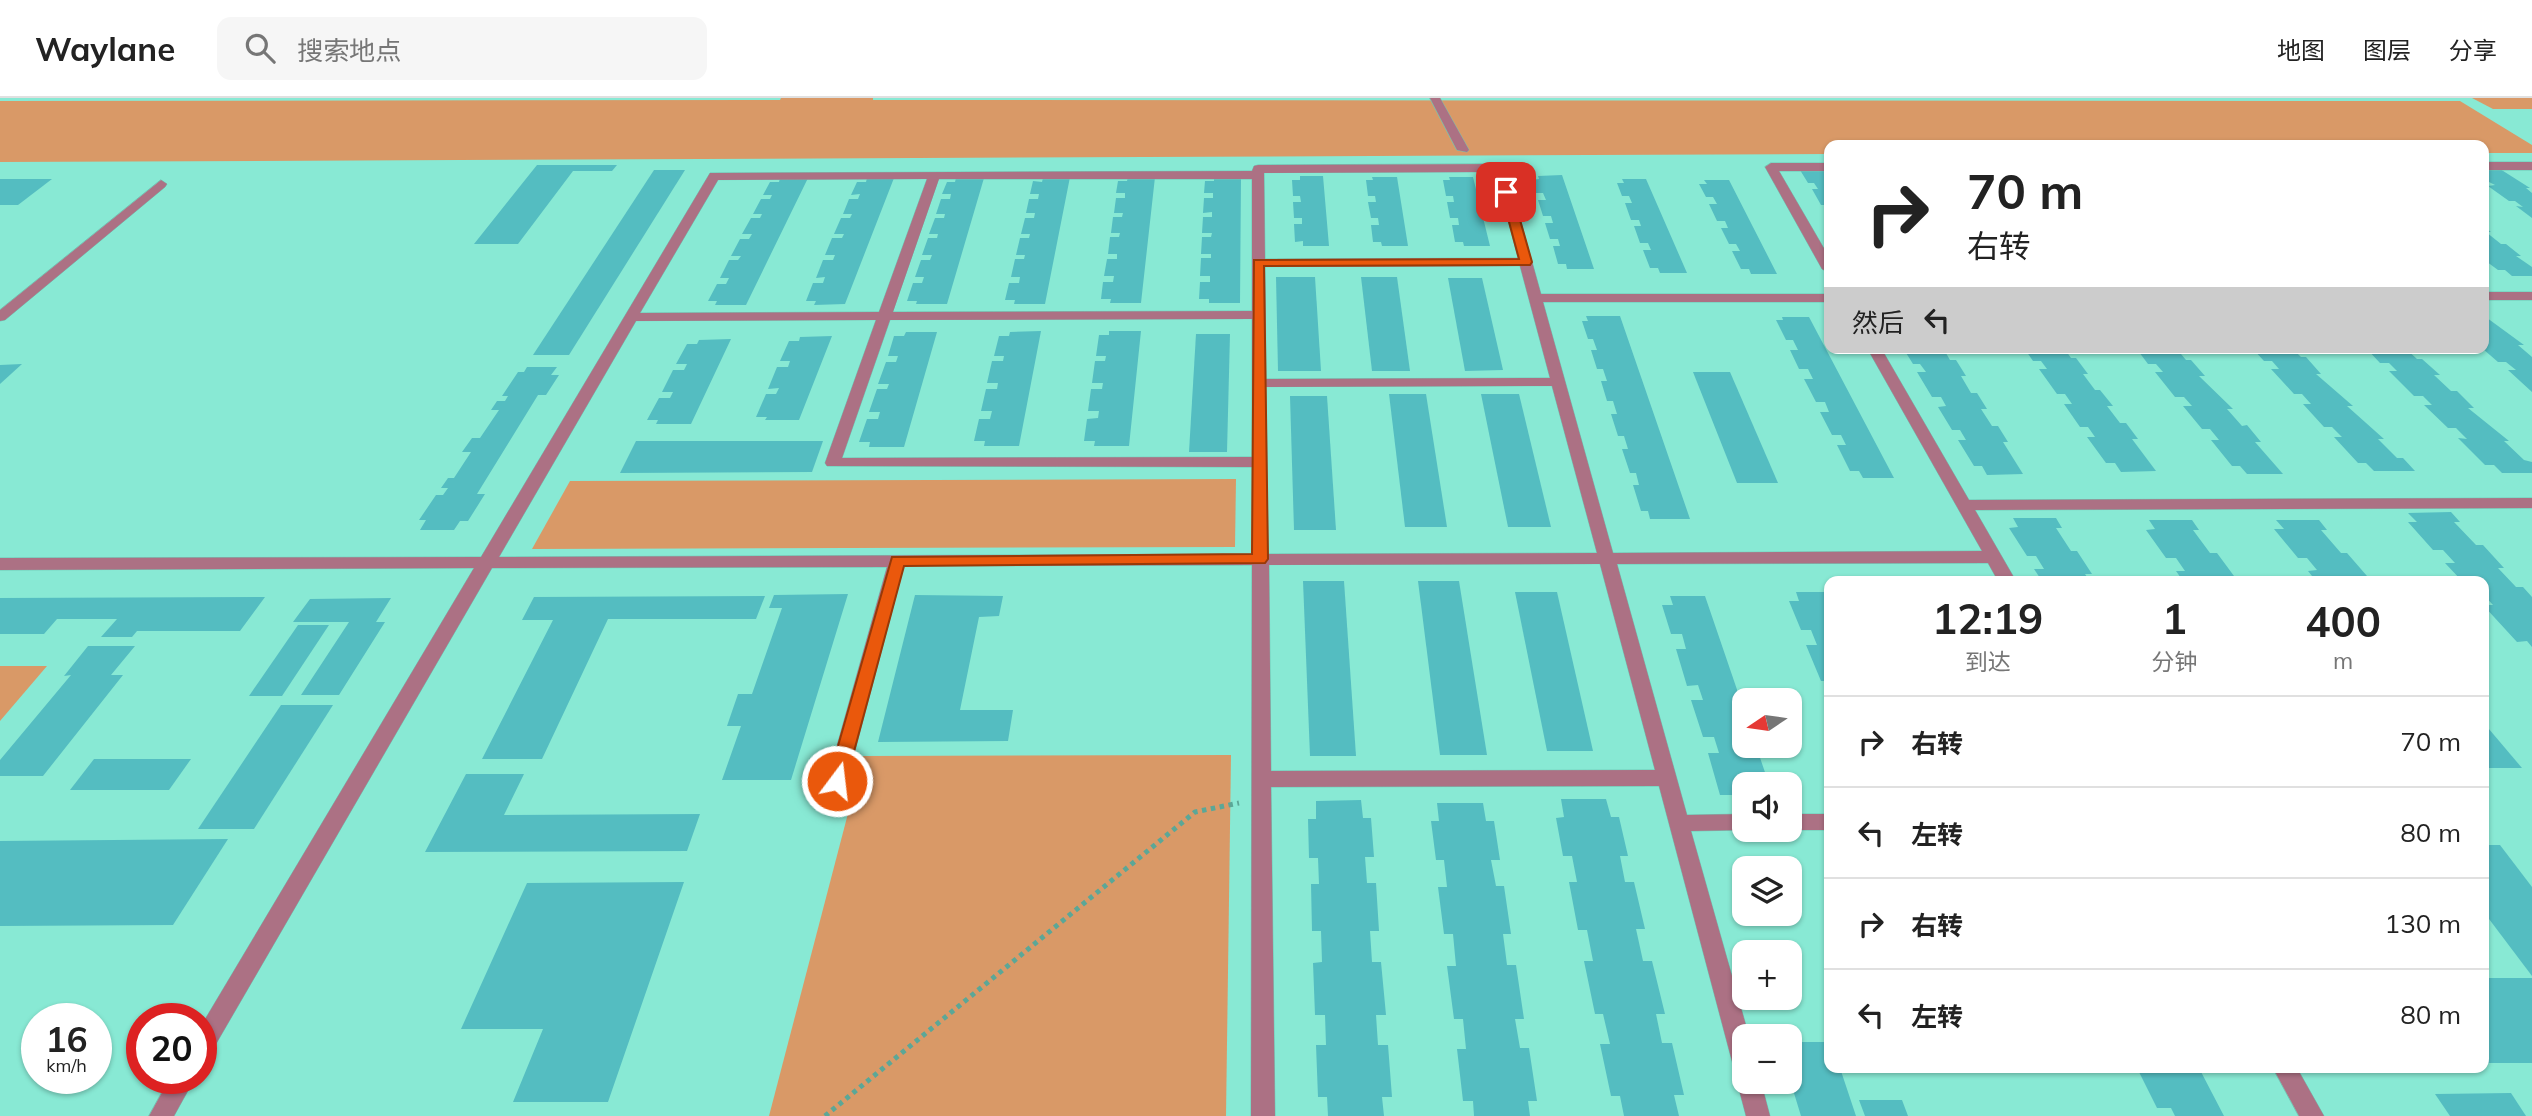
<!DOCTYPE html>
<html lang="zh">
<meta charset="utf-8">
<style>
body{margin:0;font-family:Mulish,"Noto Sans SC",sans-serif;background:#f6f6f6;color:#222;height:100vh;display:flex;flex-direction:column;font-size:26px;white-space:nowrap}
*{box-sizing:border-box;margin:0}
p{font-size:23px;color:#767676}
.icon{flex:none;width:38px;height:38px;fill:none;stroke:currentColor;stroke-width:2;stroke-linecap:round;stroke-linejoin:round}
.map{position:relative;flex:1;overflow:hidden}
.drawer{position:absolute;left:1824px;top:478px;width:665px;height:497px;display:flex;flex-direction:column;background:#fff;border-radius:14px;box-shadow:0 2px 5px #0004}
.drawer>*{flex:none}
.hud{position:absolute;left:1824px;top:42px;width:665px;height:214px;border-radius:14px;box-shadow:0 2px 5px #0004;background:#fff;color:#222;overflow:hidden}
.needle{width:46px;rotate:257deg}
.tools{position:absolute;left:1732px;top:590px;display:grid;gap:14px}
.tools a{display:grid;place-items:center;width:70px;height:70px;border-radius:14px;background:#fff;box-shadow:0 2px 5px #0004;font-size:35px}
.speed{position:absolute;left:21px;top:905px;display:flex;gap:14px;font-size:35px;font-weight:700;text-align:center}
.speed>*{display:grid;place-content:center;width:91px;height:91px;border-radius:50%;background:#fff;box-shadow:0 2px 5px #0004;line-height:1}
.speed small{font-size:18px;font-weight:400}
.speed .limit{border:10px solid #d22;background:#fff;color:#111}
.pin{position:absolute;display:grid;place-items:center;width:60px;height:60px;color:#fff;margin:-30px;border-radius:14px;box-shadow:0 4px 10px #0006}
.me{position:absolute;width:77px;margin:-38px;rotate:15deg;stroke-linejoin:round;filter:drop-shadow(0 0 5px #0008)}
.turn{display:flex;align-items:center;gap:24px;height:147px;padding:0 28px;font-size:32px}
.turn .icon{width:91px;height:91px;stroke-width:2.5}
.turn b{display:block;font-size:49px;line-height:60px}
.then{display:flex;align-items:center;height:66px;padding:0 28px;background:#0003;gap:14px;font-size:26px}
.eta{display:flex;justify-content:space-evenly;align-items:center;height:119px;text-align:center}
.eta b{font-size:42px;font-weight:700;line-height:49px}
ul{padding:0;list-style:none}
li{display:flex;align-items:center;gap:21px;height:91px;padding:0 28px;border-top:2px solid #e0e0e0}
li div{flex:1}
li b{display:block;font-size:26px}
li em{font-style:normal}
header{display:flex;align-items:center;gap:42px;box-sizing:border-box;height:98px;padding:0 35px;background:#fff;border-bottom:2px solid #e0e0e0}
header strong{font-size:33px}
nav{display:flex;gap:38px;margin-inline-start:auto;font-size:24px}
.search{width:490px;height:63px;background:#f6f6f6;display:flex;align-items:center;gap:18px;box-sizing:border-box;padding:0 24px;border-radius:14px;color:#767676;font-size:26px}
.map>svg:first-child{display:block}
.green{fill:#d99967}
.building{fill:#54bdc1}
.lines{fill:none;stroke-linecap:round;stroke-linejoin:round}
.minor-casing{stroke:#70c6b4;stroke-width:1}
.path{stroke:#5ba797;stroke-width:5;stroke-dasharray:4.5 4.5;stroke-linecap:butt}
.minor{fill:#ac7184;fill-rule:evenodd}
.route{fill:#ea580c;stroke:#983908;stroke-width:2}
</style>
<header>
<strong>Waylane</strong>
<div class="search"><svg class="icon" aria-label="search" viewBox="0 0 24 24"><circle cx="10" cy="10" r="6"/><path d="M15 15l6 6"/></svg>搜索地点</div>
<nav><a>地图</a><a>图层</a><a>分享</a></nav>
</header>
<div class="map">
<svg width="2532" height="1018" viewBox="0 0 2532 1018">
<rect width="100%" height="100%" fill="#88e9d4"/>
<g class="green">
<polygon points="781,0 873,0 873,2 2460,3 2532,47 2532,55 2483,55 2483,47 1829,47 1829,56 0,64 0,3 780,2"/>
<polygon points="2472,0 2532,0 2532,11 2493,11"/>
<polygon points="1236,381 1235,449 532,451 570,383"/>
<polygon points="0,568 47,568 0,623"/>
<polygon points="1231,657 1226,1018 769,1018 863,658"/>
</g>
<g class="building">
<polygon points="537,67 617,67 612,73 573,73 518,146 474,146"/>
<polygon points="2483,71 2500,71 2530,90 2526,90 2532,95 2532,120 2516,108 2523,109 2515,103 2509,103 2488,88 2495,87 2483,81"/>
<polygon points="654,72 685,72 569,257 533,257"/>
<polygon points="1800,72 1829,72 1829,107 1821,107 1812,91 1818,91 1814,85 1808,85"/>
<polygon points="1562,77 1594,171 1567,171 1566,166 1558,166 1553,148 1560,148 1558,141 1550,141 1545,125 1553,125 1551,118 1543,118 1538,102 1546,102 1543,95 1536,95 1532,82 1539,81 1538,78"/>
<polygon points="1300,78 1323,78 1329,148 1303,148 1303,143 1295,144 1294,126 1302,126 1302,120 1294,120 1293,104 1301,104 1300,98 1293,98 1292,82 1300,82"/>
<polygon points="1070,79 1045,206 1014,206 1015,202 1005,202 1009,185 1019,185 1020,179 1011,179 1015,161 1024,161 1025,157 1016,157 1020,140 1029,140 1030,136 1021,136 1025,120 1034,120 1035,115 1026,115 1029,101 1038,101 1039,96 1030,96 1033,83 1042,84 1043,80"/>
<polygon points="1128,79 1155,79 1141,205 1110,205 1111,201 1101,201 1103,184 1113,184 1114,178 1104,178 1107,161 1117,161 1117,156 1108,156 1110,139 1119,139 1120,135 1111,135 1113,119 1122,119 1123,115 1114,115 1116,100 1125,100 1125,95 1116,95 1118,83 1127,83"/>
<polygon points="1214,79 1241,79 1240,205 1209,205 1209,201 1199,201 1200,184 1210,184 1210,178 1200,178 1201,160 1211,160 1211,156 1201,156 1202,139 1211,139 1212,135 1202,135 1203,119 1212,119 1212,114 1203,115 1204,100 1213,100 1213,95 1204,95 1205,83 1214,83"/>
<polygon points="1372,79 1397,79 1408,148 1382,148 1381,144 1373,144 1371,127 1379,127 1378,120 1371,120 1368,104 1376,104 1375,98 1368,98 1366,82 1373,82"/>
<polygon points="1449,79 1473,79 1490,148 1464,148 1463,144 1455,144 1452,127 1459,127 1458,120 1450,120 1447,104 1454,104 1453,98 1446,98 1443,82 1450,82"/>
<polygon points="780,80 808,80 746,207 715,207 717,203 708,203 717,186 726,186 729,180 720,180 729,162 738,162 741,158 731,158 740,141 749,141 752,136 742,136 751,120 760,120 762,116 753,116 761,101 770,101 772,97 763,97 770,84 779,84"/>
<polygon points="867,80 894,80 845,206 814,207 816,203 806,203 813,185 823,185 825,179 816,180 823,162 833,162 835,157 825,157 832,140 842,140 844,136 834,136 841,120 850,120 852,116 843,116 849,101 858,101 860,96 851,97 857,84 866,84"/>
<polygon points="956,80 984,80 947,206 916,206 917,203 907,203 913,185 922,185 924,179 915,179 921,162 930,162 932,157 922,157 928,140 937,140 938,136 929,136 935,120 944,120 945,116 936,116 941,101 950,101 951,96 942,96 947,84 955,84"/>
<polygon points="0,81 52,81 18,107 0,107"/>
<polygon points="1622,81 1646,81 1687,175 1660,175 1658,170 1650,170 1643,152 1651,152 1648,145 1640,145 1634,128 1641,128 1639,122 1631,122 1625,105 1632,105 1629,98 1622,98 1617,85 1624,85"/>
<polygon points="1704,82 1729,82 1777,176 1751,176 1749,171 1741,171 1732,153 1740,153 1736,146 1729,146 1721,130 1728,130 1725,123 1717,123 1709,106 1717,106 1713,99 1706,99 1699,86 1707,86"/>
<polygon points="2483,128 2491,134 2486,134 2501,146 2506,146 2521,158 2516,158 2532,169 2532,178 2512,178 2505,172 2498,172 2483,161"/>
<polygon points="1276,179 1315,179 1321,273 1278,273"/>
<polygon points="1361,179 1397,179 1410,273 1372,273"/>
<polygon points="1448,180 1482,180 1503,272 1465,273"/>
<polygon points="2483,217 2524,247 2518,247 2532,259 2532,294 2508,272 2516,272 2506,264 2498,264 2483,251"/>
<polygon points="1586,218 1620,218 1690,421 1650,421 1648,413 1641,413 1633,387 1639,387 1636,375 1630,375 1622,351 1628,351 1624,338 1618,338 1611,316 1617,316 1613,303 1607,303 1601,283 1607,283 1603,271 1597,271 1591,252 1597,252 1593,241 1588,241 1582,223 1588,223"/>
<polygon points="1782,219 1809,219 1894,380 1863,380 1859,373 1850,373 1837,347 1846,347 1841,337 1832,337 1820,314 1829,314 1825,304 1816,304 1804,281 1813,281 1808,271 1799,271 1790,252 1798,252 1793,242 1786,242 1776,222 1783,222"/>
<polygon points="1041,233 1019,348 984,348 985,343 974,343 979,321 990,321 992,313 981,313 986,291 997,291 998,285 987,285 992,263 1003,263 1004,258 994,258 999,238 1009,238 1010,234"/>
<polygon points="1109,233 1141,233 1129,348 1094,348 1095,343 1084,343 1087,321 1098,320 1099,313 1088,313 1091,291 1102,291 1103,285 1092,285 1095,263 1105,263 1106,258 1096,258 1099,237 1109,237"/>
<polygon points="906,234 937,234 904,349 869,349 870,344 859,344 867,321 878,321 880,314 869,314 877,291 887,291 889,286 878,286 886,264 896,264 898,258 888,258 894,238 904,238"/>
<polygon points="1196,236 1230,236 1227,354 1189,354"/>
<polygon points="832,238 799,322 765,322 767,319 756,319 766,296 776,296 779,290 768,291 777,269 788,269 790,263 780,263 789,243 799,243 800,239"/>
<polygon points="731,241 691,326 656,326 658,322 647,322 659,300 670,300 673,294 662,294 673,272 684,272 687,266 676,266 687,246 697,246 699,242"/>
<polygon points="1903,250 1943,250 1950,262 1956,262 1966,278 1961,278 1971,295 1977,295 1987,311 1981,311 1992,328 1998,328 2008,344 2003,344 2023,376 1987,377 1982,368 1974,368 1958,342 1966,342 1960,332 1952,332 1938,309 1946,308 1941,299 1932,299 1917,274 1926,274 1920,266 1913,266"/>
<polygon points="2024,250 2064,250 2071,260 2076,260 2088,276 2083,276 2095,292 2100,292 2113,308 2107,308 2120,325 2126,325 2138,341 2132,341 2156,373 2121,374 2115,365 2106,365 2087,339 2095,339 2088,329 2080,329 2064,306 2072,306 2065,296 2057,296 2039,271 2047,271 2041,263 2033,263"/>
<polygon points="2136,250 2176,250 2186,262 2191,262 2205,278 2199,278 2233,311 2227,311 2242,328 2247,327 2261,344 2255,344 2283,376 2247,376 2240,368 2232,368 2211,342 2219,342 2210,331 2202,331 2183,308 2192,308 2184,299 2175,299 2155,274 2163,274 2156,266 2148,266"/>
<polygon points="2252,250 2292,250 2301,259 2306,259 2321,276 2316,276 2353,308 2347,308 2384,341 2378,341 2397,360 2403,360 2415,373 2374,373 2366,365 2358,365 2334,339 2342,339 2332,329 2324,329 2303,306 2311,306 2302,296 2294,296 2271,271 2279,271 2272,263 2264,263"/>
<polygon points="2366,250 2405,250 2417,261 2422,261 2440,277 2434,277 2451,293 2457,293 2474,310 2468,310 2509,343 2504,343 2524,362 2532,364 2532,375 2502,375 2494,367 2485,367 2458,340 2467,341 2456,330 2448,330 2424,307 2432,307 2423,298 2414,298 2389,273 2397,273 2389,265 2380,265"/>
<polygon points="22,266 0,286 0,267"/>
<polygon points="527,269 557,269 551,277 559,277 546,297 538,297 477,396 485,396 468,423 460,423 454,432 420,432 426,422 419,422 436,397 443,397 448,390 441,390 448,380 454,380 471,354 462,354 472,340 480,340 499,312 491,312 497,303 505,303 508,298 502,298 518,274 524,274"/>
<polygon points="1693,274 1730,274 1778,385 1737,385"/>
<polygon points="1389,296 1426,296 1447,429 1405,429"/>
<polygon points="1481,296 1519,296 1551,429 1508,429"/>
<polygon points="1290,298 1327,298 1336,432 1294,432"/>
<polygon points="636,343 823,343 812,374 620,375"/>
<polygon points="2451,414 2460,424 2454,424 2476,447 2483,447 2504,470 2498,470 2516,489 2523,489 2532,499 2532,549 2527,543 2517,544 2483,507 2493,507 2483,496 2483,483 2462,483 2445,465 2455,465 2443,452 2433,452 2408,424 2417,424 2408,415"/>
<polygon points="2013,420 2056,420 2062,430 2056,430 2071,453 2077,453 2092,476 2085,476 2090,483 2042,483 2034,471 2044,471 2036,458 2027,458 2009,430 2018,429"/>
<polygon points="2149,422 2192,422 2199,432 2193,432 2210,455 2217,455 2234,478 2227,478 2231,483 2183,483 2176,473 2185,473 2176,460 2166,460 2146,432 2155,431"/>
<polygon points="2276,422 2319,422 2327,432 2321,432 2341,455 2347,455 2367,478 2360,478 2365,483 2316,483 2308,473 2317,472 2307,460 2298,460 2274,431 2284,431"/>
<polygon points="1303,483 1344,483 1356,658 1310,658"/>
<polygon points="1418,483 1459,483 1487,657 1440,657"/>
<polygon points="1515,494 1557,494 1593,653 1547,653"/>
<polygon points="1796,494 1829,494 1829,583 1821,583 1806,547 1817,547 1811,532 1801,532 1789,503 1799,503"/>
<polygon points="848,496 791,682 722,682 741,628 727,628 738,596 752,596 782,510 769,510 774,497"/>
<polygon points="915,497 1003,498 999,518 979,519 960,612 1013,612 1008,643 878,644"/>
<polygon points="765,498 756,521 608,521 542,661 482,661 553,522 522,522 534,499"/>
<polygon points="1670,498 1705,498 1745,615 1745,648 1756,648 1769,686 1745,686 1745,707 1735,707 1732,697 1720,697 1708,655 1719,655 1714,639 1703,639 1691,602 1703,602 1698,587 1687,588 1676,551 1686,551 1682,536 1671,536 1662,507 1673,507"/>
<polygon points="265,499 240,533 137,533 132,539 101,539 117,521 57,521 44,536 0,536 0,500"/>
<polygon points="391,500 376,524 385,524 339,597 301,597 349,524 293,524 310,501"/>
<polygon points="298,527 329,527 282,598 249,598"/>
<polygon points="88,548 135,548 111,577 123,577 43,678 0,678 0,662 71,577 64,578"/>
<polygon points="281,607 333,607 254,731 198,731"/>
<polygon points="2483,624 2522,670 2483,670"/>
<polygon points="94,661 191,661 169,692 70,692"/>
<polygon points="466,676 524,676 504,717 700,716 687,753 425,754"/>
<polygon points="1561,701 1606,701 1611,719 1619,719 1628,758 1620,758 1625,784 1634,784 1645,831 1636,831 1643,863 1652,863 1665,916 1656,916 1662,945 1672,945 1684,997 1674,997 1679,1018 1624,1018 1620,998 1611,998 1600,946 1610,946 1603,916 1595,916 1584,863 1593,863 1587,832 1578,832 1569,784 1577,784 1572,758 1563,758 1556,720 1564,719"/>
<polygon points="1361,702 1363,720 1371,720 1374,759 1365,759 1367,785 1376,785 1379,833 1370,833 1372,864 1381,864 1386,917 1376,917 1378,947 1388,947 1392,999 1382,999 1384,1018 1328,1018 1327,999 1318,999 1316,947 1326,947 1325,917 1315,917 1313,865 1322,864 1321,833 1312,833 1311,786 1319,786 1318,760 1309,760 1308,721 1316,721 1316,703"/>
<polygon points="1437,705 1483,705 1486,723 1494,723 1500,762 1491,762 1496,788 1504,788 1511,836 1503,836 1507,867 1516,867 1524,921 1515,921 1520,950 1529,950 1537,1003 1528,1003 1530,1018 1474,1018 1473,1003 1463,1003 1457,951 1466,951 1463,921 1454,921 1447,868 1456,868 1453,836 1444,836 1438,789 1447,789 1444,762 1436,762 1431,723 1439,723"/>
<polygon points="228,741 173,827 0,828 0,743"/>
<polygon points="2483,747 2500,747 2532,789 2532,878 2483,813"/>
<polygon points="684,784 608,1004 513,1004 543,931 461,931 527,785"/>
<rect x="2483" y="880" width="49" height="85"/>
<polygon points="1790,944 1829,944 1829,970 1840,970 1856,1018 1801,1018 1790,982"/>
<polygon points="2137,970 2199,970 2224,1018 2175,1018 2171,1010 2157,1010"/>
<polygon points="2511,995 2526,1018 2450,1018 2435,996"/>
<polygon points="1859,1002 1902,1002 1908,1018 1865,1018"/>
</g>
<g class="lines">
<g class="minor-casing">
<g id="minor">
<polygon points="1430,0 1440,0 1469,52 1467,54 1457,52"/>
<rect x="2483" y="64" width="49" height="8"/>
<polygon points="1771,65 1829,65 1829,73 1779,73 1829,159 1829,175 1822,171 1765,69"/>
<path d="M1500,66l6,4 35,126h288v8h-286l70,251 369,-2 -115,-203h14l88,152 563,-2v10l-557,2 41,71h-18l-10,-18 -371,1 70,251 58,-1v16l-54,1 58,205h-4v46h16l9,34h-24l-9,-34 4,-8 -4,-1 -4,-8 -74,-279 -388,1 4,329h-24l1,-551 -348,1 -57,215 -3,5 -7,3 -7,-3 -3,-5 60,-214 -395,1 -283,488 -8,3v-33l273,-458 -474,2v-12l481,-1 229,-384 542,-2 2,-5 4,-1zM1495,74l23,86 -253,1 -1,-86zM927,81l-48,133 -239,1 78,-133zM939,81h313v132l-359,1zM1520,168l30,112 -284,1 -1,-112zM1252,221v138l-410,1 48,-138zM876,222l-51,143 2,3 425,1v87l-753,3 137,-236zM1552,288l45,167 -329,1 -2,-167zM1600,466l55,206 -384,1 -2,-206z"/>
<polygon points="161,82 167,86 165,89 5,222 0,223 0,212"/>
<rect x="2483" y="194" width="49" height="8"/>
<polygon points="1790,716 1829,716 1829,732 1788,732 1790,732"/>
<polygon points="2273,970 2297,970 2324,1018 2299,1018"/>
<polygon points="170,980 195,980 174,1018 149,1018"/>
</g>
</g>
<polyline class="path" points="825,1018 1195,714 1239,705"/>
<use href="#minor" class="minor"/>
</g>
<polygon class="route" points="1506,90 1512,94 1532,164 1530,167 1264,168 1268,461 1265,465 904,468 846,683 843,688 830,688 828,683 892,459 1252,456 1254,162 1519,161 1501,94"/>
</svg>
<div class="tools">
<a><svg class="needle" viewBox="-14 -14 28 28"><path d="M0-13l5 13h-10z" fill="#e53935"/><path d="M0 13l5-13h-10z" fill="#767676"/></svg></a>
<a><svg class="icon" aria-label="sound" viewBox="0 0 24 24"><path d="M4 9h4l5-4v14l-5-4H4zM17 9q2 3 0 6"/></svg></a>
<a><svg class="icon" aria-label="layers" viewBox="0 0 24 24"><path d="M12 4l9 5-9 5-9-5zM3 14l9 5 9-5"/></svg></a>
<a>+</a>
<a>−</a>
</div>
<div class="speed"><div>16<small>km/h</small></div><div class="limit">20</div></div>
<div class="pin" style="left:1506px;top:94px;background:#d93025"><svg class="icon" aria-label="arrive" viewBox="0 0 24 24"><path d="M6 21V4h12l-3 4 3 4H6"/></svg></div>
<svg class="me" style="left:837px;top:683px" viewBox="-20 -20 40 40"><circle r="17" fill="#ea580c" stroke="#fff" stroke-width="3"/><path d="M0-11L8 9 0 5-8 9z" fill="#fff"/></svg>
<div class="hud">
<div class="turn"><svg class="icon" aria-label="right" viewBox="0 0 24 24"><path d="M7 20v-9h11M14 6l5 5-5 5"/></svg><div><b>70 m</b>右转</div></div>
<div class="then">然后<svg class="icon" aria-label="left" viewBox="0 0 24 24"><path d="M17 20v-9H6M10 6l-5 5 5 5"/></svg></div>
</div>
<section class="drawer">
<div class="eta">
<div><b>12:19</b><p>到达</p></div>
<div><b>1</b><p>分钟</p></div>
<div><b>400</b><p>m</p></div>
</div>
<ul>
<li><svg class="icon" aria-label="right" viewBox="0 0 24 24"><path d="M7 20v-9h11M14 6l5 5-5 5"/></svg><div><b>右转</b></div><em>70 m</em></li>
<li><svg class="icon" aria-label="left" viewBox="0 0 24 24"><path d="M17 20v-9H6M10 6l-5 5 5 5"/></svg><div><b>左转</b></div><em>80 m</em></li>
<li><svg class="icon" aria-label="right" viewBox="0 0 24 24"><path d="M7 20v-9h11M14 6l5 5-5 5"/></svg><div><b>右转</b></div><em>130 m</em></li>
<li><svg class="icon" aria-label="left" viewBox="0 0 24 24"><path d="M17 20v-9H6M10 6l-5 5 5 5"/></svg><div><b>左转</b></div><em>80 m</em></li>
</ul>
</section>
</div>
